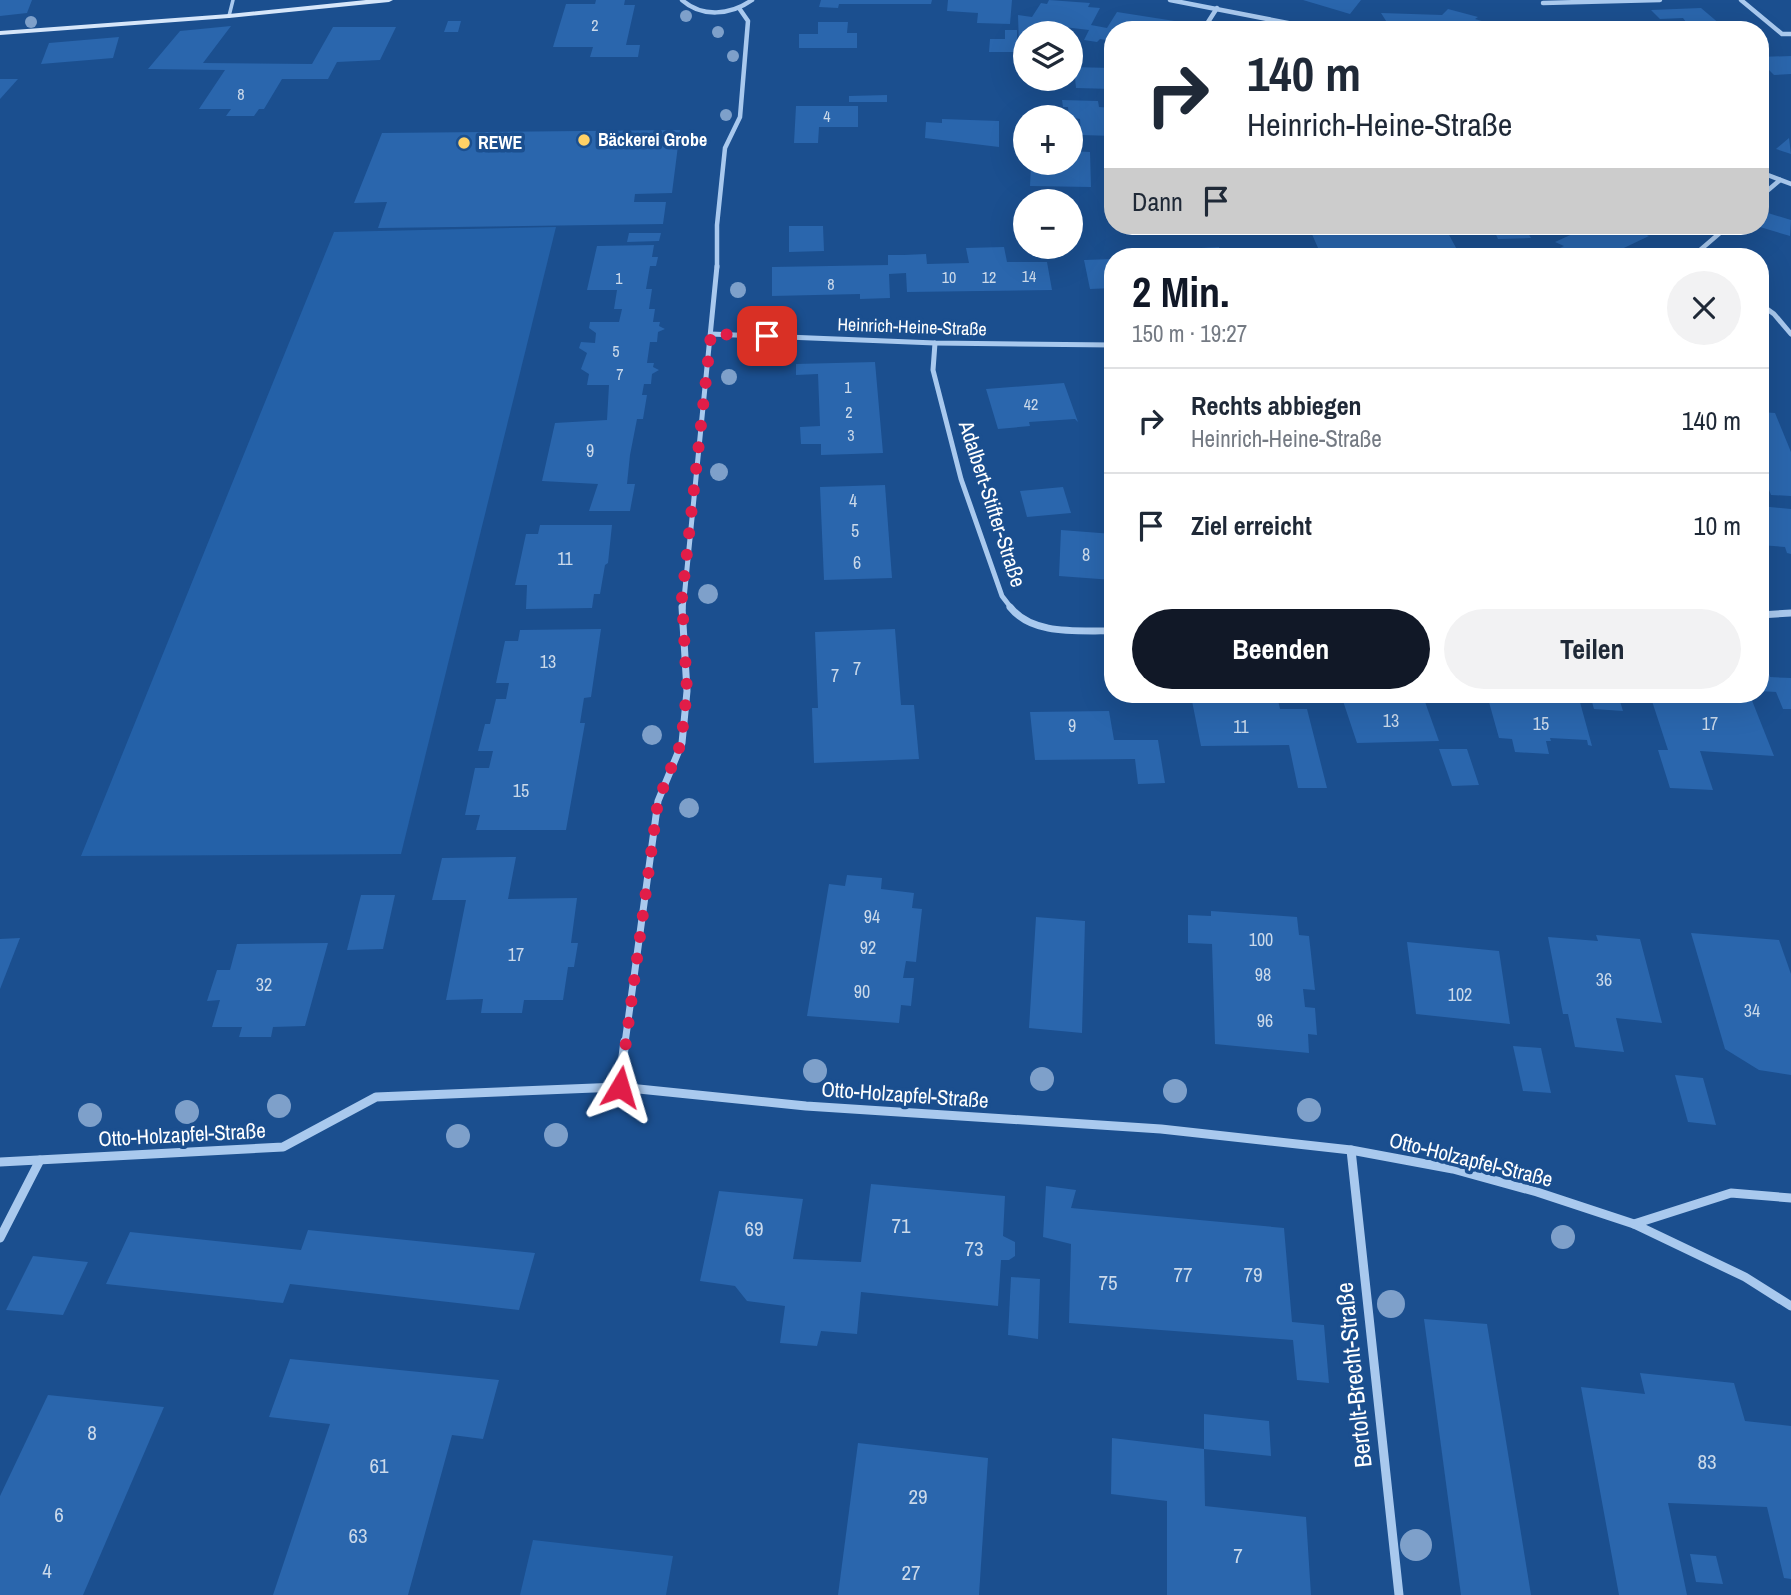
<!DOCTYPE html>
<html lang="de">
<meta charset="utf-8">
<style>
body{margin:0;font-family:"Archivo Narrow",sans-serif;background:#f2f2f3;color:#1f2937;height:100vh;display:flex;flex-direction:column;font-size:26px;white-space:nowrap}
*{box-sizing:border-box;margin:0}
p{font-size:23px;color:#747a83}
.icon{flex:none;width:38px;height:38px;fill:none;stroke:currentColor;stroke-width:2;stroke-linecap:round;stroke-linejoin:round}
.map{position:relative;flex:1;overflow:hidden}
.sheet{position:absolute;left:1104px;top:248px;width:665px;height:455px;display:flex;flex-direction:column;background:#fff;border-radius:28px;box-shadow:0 7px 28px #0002}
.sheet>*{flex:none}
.banner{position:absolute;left:1104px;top:21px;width:665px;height:214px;border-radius:28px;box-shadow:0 7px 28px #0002;background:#fff;color:#1f2937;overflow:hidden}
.controls{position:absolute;left:1013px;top:21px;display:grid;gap:14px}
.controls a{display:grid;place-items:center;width:70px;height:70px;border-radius:50%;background:#fff;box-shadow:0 7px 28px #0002;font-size:35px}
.pin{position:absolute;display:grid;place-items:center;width:60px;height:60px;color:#fff;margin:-30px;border-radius:14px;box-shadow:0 4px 10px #0006}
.me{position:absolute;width:77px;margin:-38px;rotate:7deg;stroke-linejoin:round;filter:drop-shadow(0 0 5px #0008)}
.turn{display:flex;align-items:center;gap:24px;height:147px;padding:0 28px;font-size:32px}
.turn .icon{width:91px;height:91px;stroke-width:2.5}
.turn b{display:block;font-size:49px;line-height:60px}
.then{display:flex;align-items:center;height:66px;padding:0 28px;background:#0003;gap:14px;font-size:26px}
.round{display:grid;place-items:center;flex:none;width:74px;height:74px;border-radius:37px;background:#f2f2f3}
.head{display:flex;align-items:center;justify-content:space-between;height:119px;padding:0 28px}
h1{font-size:42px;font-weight:700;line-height:52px;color:#111827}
.action{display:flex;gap:14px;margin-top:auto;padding:14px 28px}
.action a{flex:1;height:80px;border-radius:42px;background:#111827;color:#fff;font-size:28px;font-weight:700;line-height:80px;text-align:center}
.action a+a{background:#f2f2f3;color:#1f2937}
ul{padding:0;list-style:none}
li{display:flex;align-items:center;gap:21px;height:105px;padding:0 28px;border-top:2px solid #e0e1e3}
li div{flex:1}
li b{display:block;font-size:26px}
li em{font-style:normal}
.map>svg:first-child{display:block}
.green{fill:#2461a8}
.building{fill:#2a66ad}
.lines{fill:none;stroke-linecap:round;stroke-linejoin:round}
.lane{stroke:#a9c9ee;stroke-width:3.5}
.street-far3{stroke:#a9c9ee;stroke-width:4.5}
.street-far2{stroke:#a9c9ee;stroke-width:5}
.street-far1{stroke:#a9c9ee;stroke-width:7}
.street{stroke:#a9c9ee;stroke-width:9}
.secondary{fill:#d6e6fa;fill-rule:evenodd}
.tree{fill:#7ea0ca}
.route{stroke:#e11d48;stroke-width:12;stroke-dasharray:0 21.6}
.poi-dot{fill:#ffd166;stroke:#1b4f8f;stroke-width:2.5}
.labels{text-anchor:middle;stroke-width:7;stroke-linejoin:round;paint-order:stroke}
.far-number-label{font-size:16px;fill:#cad9ea}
.far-poi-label{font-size:18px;font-weight:bold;fill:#fff;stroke:#1b4f8f;text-anchor:start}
.far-street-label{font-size:18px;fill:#fff;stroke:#1b4f8f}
.number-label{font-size:18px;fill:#cad9ea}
.street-label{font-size:21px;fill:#fff;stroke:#1b4f8f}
.near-number-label{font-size:21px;fill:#cad9ea}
.near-street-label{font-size:24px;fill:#fff;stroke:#1b4f8f}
</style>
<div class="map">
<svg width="1791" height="1595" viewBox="0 0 1791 1595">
<rect width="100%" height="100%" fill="#1b4f8f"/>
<g class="green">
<polygon points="556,227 401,854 81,856 334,232"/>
<polygon points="533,1540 673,1556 666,1595 520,1595"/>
</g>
<g class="building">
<polygon points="0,0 32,0 27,13 0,16"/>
<polygon points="596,0 625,0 624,5 635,5 626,45 640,45 638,57 590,57 593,47 553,47 566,4 595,4"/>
<polygon points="821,0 932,0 931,4 839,4 838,8 819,7"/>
<polygon points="948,0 1012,0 1010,24 977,23 978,13 947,11"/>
<polygon points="1049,0 1090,3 1088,7 1100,8 1091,25 1107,28 1117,12 1181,22 1177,30 1113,30 1113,41 1100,39 1097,42 1084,40 1089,30 1039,24 1034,28 1036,33 1026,33 1026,46 1019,46 1018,15 1032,17 1041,3 1047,4"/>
<polygon points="1303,0 1361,0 1350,14"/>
<polygon points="1701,8 1727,30 1692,30 1683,18 1660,19 1651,10"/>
<polygon points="1448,9 1478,17 1475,19 1513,30 1420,30 1415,24 1388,24 1381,13 1442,15"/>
<polygon points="448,21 461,21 458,32 444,32"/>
<polygon points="818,22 848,22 847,33 857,33 857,48 799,48 799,34 818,34"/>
<polygon points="231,26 203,63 312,64 333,27 396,27 380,60 337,62 328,79 282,79 264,109 259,109 254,116 226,116 231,109 199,109 225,70 148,69 180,31"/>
<polygon points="1005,30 1017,30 1017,52 989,52 990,39 1005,39"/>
<polygon points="119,37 113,58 41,64 49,43"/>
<polygon points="1791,56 1791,74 1774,75 1760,61 1760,57"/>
<polygon points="1071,67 1113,68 1113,89 1076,88 1075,78 1071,78"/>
<polygon points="0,79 18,79 0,99"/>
<polygon points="887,95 887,102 849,102 849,96"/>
<polygon points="1062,100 1098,101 1099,107 1113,108 1113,136 1081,135 1080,119 1069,117 1068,107 1063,107"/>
<polygon points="796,106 858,106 858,127 819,127 818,143 794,143"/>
<polygon points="942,119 999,121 999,147 925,138 926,122 942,123"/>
<polygon points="680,130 672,193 635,194 634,202 666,202 663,224 378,228 387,202 354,203 382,133"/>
<polygon points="1789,138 1791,154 1776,149"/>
<polygon points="1071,151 1090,152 1091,187 1030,186 1031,163 1071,163"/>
<polygon points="1768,213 1791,220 1790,236 1760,227"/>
<polygon points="789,226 823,226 824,251 789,252"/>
<polygon points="1317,226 1367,226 1370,233 1400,232 1397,226 1437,226 1441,233 1448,233 1461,257 1322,257 1311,232 1319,231"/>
<polygon points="1492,226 1524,226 1531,238 1498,239"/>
<polygon points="1590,226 1628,226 1649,236 1605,257 1541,257 1564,246 1555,242"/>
<polygon points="629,233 661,233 659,241 627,242"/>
<polygon points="654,245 652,257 658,257 656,266 650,266 646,289 652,289 649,309 655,309 653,322 660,322 659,326 665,329 658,332 657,342 650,342 647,363 654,363 653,367 659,370 652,374 651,384 644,384 642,395 647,395 643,419 637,419 630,455 627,484 635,484 630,511 589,511 598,484 542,481 555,423 607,420 609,385 587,385 589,374 581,369 587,353 579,348 581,342 595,343 596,333 589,328 590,322 619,322 622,309 614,309 617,290 587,290 597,246"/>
<polygon points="1004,247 1007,262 1047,262 1052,290 907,292 906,273 889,274 890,298 860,299 860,294 772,296 772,267 888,265 888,255 904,255 926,254 927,264 969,263 966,248"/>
<polygon points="1219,247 1222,257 1204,257 1201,248"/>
<polygon points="1113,259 1113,288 1090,289 1084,260"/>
<polygon points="875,362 883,453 821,455 821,444 801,444 800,427 820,426 818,374 796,375 796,364"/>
<polygon points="1064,383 1078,422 1075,419 1029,422 1030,426 998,429 986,389"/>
<polygon points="1760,412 1775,413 1791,452 1791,496 1771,495 1760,467"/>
<polygon points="885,485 892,578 824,580 820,487"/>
<polygon points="1063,487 1071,513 1027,517 1020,491"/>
<polygon points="1760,506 1791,509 1791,554 1787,553 1785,547 1760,545"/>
<polygon points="540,525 612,525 608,563 605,565 600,594 594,594 592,608 526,609 527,585 515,585 526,534 538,534"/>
<polygon points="1061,530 1113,534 1113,580 1059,576"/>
<polygon points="601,629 591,697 584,698 580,723 585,723 566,830 476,830 480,815 465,815 475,768 489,768 493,751 478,751 485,724 490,724 496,699 506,699 509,683 496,683 505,641 518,641 520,630"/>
<polygon points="895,629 901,705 914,705 919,759 814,763 812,708 818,708 815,632"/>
<polygon points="1760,664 1766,664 1770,677 1791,678 1791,709 1783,709 1776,692 1760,691"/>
<polygon points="1487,695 1578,695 1592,746 1588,745 1587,740 1550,738 1551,741 1546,741 1549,754 1515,752 1512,739 1499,738"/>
<polygon points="1590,695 1618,695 1623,711 1594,709"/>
<polygon points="1650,695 1751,698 1774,756 1700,751 1713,790 1670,788 1658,750 1668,750"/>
<polygon points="1191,696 1277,696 1280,709 1307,709 1327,788 1298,788 1289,745 1201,746"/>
<polygon points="1424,699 1439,741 1357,743 1343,701"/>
<polygon points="1109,711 1114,740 1158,740 1165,783 1138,784 1135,759 1035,760 1030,712"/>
<polygon points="1439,749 1467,749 1479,785 1452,786"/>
<polygon points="516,857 508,899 577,898 571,943 578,943 574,967 568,967 563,1000 524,1000 522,1013 481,1013 483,999 446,1000 466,900 432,900 442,858"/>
<polygon points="847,875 882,878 881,889 914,893 912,908 922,909 916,962 906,961 903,978 914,978 911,1006 901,1005 899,1023 807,1016 829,884 845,886"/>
<polygon points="361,895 395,895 383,949 347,950"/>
<polygon points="1211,911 1297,917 1299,935 1309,936 1315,990 1303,989 1305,1007 1315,1008 1317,1035 1308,1034 1309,1053 1215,1044 1212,944 1188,943 1188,915 1211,916"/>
<polygon points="1036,917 1085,921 1082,1033 1029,1028"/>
<polygon points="1691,933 1779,940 1791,974 1791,1075 1759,1070 1725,1049"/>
<polygon points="1596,935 1640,939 1662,1023 1616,1018 1624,1052 1575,1047 1568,1014 1563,1014 1548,937 1598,941"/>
<polygon points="20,938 0,989 0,939"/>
<polygon points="1407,942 1499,951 1510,1024 1416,1014"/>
<polygon points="328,943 305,1026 273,1027 271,1037 239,1037 242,1027 212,1027 220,1000 207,1001 217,970 230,970 237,944"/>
<polygon points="1513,1046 1541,1048 1551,1093 1523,1091"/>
<polygon points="1675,1075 1703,1078 1716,1125 1688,1122"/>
<polygon points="871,1184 1005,1196 1003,1236 1015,1242 1015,1256 1009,1260 1001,1260 998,1306 861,1292 857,1334 821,1331 817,1346 780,1343 785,1306 747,1301 735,1286 700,1281 719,1191 803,1199 793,1259 861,1262"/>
<polygon points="1046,1186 1076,1190 1071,1208 1284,1228 1292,1322 1324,1325 1329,1383 1297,1380 1293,1340 1069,1323 1071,1244 1043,1237"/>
<polygon points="308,1230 535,1253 519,1310 290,1284 283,1303 106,1284 130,1232 301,1250"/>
<polygon points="33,1256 88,1262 63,1315 6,1310"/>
<polygon points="1011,1277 1040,1279 1038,1339 1008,1335"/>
<polygon points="1424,1319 1487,1324 1531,1595 1461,1595"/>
<polygon points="290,1359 499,1380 483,1439 452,1435 408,1595 273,1595 330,1424 269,1417"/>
<polygon points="1640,1373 1734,1383 1745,1421 1791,1426 1791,1579 1784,1578 1767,1507 1668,1503 1687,1595 1619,1595 1581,1387 1645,1394"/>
<polygon points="48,1395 164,1407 83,1595 0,1595 0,1496"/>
<polygon points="1204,1414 1269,1421 1271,1456 1204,1449"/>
<polygon points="1112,1438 1204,1449 1205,1506 1306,1517 1311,1595 1167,1595 1167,1501 1111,1494"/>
<polygon points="858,1443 988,1458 979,1595 838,1595"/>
<polygon points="1690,1554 1716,1556 1723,1584 1696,1582"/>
</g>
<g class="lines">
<polyline class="lane" points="229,16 233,0"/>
<g class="street-far3">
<path d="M682,0c20,18 49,15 70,0"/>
<polyline points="1170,0 1324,30"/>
<polyline points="1741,0 1782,34 1791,34"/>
<polyline points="1543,3 1660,0"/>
<polyline points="1203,30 1217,8"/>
<polyline points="1760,172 1791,184"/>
<polyline points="1760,197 1780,180"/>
<polyline points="1692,257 1728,226"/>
<polyline points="717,268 717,225 725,148 740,117 748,21 739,8"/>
</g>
<g class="street-far2">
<polyline points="1760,304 1774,314 1791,334"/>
<polyline points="711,334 935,343 1113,345"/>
<polyline points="935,343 933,370 961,479 1002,596 1012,609"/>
<polyline points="683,609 717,266"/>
</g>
<g class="street-far1">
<path d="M1010,607c23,29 69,23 103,24"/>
<polyline points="1760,615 1791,613"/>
<polyline points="625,1043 658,801 682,743 687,691 682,607"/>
</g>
<g class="street">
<polyline points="619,1087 625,1041"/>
<polyline points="1351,1150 1399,1595"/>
<polyline points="0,1162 283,1147 376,1097 619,1087 806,1106 1161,1129 1351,1150 1453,1169 1537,1192 1634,1224 1745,1277 1791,1306"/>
<polyline points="1634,1224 1731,1193 1791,1198"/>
<polyline points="0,1238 40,1160"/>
</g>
<polygon class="secondary" points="366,0 393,0 389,2 229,18 0,35 0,31 229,14"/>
</g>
<g class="tree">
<circle cx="686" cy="16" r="6"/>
<circle cx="31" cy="22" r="6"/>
<circle cx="718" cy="32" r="6"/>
<circle cx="733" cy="56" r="6"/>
<circle cx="726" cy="115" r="6"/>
<circle cx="738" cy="290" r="8"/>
<circle cx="729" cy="377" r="8"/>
<circle cx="719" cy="472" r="9"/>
<circle cx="708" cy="594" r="10"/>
<circle cx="652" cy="735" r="10"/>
<circle cx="689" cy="808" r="10"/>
<circle cx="815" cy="1071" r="12"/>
<circle cx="1042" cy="1079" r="12"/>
<circle cx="1175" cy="1091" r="12"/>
<circle cx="279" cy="1106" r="12"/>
<circle cx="1309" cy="1110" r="12"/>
<circle cx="187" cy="1112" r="12"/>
<circle cx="90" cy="1115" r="12"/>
<circle cx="556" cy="1135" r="12"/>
<circle cx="458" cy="1136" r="12"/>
<circle cx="1563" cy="1237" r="12"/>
<circle cx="1391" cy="1304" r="14"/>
<circle cx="1416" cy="1545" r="16"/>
</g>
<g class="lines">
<polyline class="route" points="620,1087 658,801 681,743 687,691 682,598 711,334 767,336"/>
</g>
<g class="poi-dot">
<circle cx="584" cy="140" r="7"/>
<circle cx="464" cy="143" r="7"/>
</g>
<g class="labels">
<g class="far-number-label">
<text x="595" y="31">2</text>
<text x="241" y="100">8</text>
<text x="827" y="122">4</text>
<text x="1029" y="282">14</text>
<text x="949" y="283">10</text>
<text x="989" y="283">12</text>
<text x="619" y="284">1</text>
<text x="831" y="290">8</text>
<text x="616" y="357">5</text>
<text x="620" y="380">7</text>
<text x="848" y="393">1</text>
<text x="1031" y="410">42</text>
<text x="849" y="418">2</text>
<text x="851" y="441">3</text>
</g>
<g class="far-poi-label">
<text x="598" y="146">Bäckerei Grobe</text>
<text x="478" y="149">REWE</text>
</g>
<g class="far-street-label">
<text transform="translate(912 327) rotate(2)" y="6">Heinrich-Heine-Straße</text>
</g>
<g class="number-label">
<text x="590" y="457">9</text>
<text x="853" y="507">4</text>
<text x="855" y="537">5</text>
<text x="1086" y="561">8</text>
<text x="565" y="565">11</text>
<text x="857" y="569">6</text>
<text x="548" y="668">13</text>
<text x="857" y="675">7</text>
<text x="835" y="682">7</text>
<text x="1391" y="727">13</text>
<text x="1541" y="730">15</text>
<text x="1710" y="730">17</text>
<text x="1072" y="732">9</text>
<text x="1241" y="733">11</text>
<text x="521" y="797">15</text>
<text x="872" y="923">94</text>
<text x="1261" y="946">100</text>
<text x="868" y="954">92</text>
<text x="516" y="961">17</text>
<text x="1263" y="981">98</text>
<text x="1604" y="986">36</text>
<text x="264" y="991">32</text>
<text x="862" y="998">90</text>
<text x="1460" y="1001">102</text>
<text x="1752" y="1017">34</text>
<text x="1265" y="1027">96</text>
</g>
<g class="street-label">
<text transform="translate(992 504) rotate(72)" y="7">Adalbert-Stifter-Straße</text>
<text transform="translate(905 1095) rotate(4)" y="7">Otto-Holzapfel-Straße</text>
<text transform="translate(182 1135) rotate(-3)" y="7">Otto-Holzapfel-Straße</text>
<text transform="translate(1471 1160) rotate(14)" y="7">Otto-Holzapfel-Straße</text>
</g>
<g class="near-number-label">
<text x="901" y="1233">71</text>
<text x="754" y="1236">69</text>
<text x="974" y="1256">73</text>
<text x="1183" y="1282">77</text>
<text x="1253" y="1282">79</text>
<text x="1108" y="1290">75</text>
<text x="92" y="1440">8</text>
<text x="1707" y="1469">83</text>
<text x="379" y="1473">61</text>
<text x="918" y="1504">29</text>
<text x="59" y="1522">6</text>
<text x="358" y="1543">63</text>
<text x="1238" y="1563">7</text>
<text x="47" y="1578">4</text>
<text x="911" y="1580">27</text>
</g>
<g class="near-street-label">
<text transform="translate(1354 1375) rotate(-96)" y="8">Bertolt-Brecht-Straße</text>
</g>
</g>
</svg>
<div class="controls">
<a><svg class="icon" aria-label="layers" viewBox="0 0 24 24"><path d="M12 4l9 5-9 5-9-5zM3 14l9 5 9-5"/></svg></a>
<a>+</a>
<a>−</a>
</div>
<div class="pin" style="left:767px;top:336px;background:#d93025"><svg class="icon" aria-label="arrive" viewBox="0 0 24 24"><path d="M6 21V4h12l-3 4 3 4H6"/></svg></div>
<svg class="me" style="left:620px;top:1087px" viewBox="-20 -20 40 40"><path d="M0-17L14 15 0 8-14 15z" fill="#e11d48" stroke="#fff" stroke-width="4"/></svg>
<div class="banner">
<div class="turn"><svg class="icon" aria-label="right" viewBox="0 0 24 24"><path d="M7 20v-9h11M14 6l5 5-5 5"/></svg><div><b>140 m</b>Heinrich-Heine-Straße</div></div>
<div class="then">Dann<svg class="icon" aria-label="arrive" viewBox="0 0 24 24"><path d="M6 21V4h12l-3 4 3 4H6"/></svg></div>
</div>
<section class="sheet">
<div class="head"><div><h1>2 Min.</h1><p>150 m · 19:27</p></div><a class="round"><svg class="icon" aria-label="close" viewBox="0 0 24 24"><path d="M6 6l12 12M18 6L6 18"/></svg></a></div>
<ul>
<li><svg class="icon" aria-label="right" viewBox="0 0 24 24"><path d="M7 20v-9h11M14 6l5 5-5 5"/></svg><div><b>Rechts abbiegen</b><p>Heinrich-Heine-Straße</p></div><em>140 m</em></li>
<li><svg class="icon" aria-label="arrive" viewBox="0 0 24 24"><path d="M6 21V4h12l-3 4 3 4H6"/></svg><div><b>Ziel erreicht</b></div><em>10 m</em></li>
</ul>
<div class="action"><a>Beenden</a><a>Teilen</a></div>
</section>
</div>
